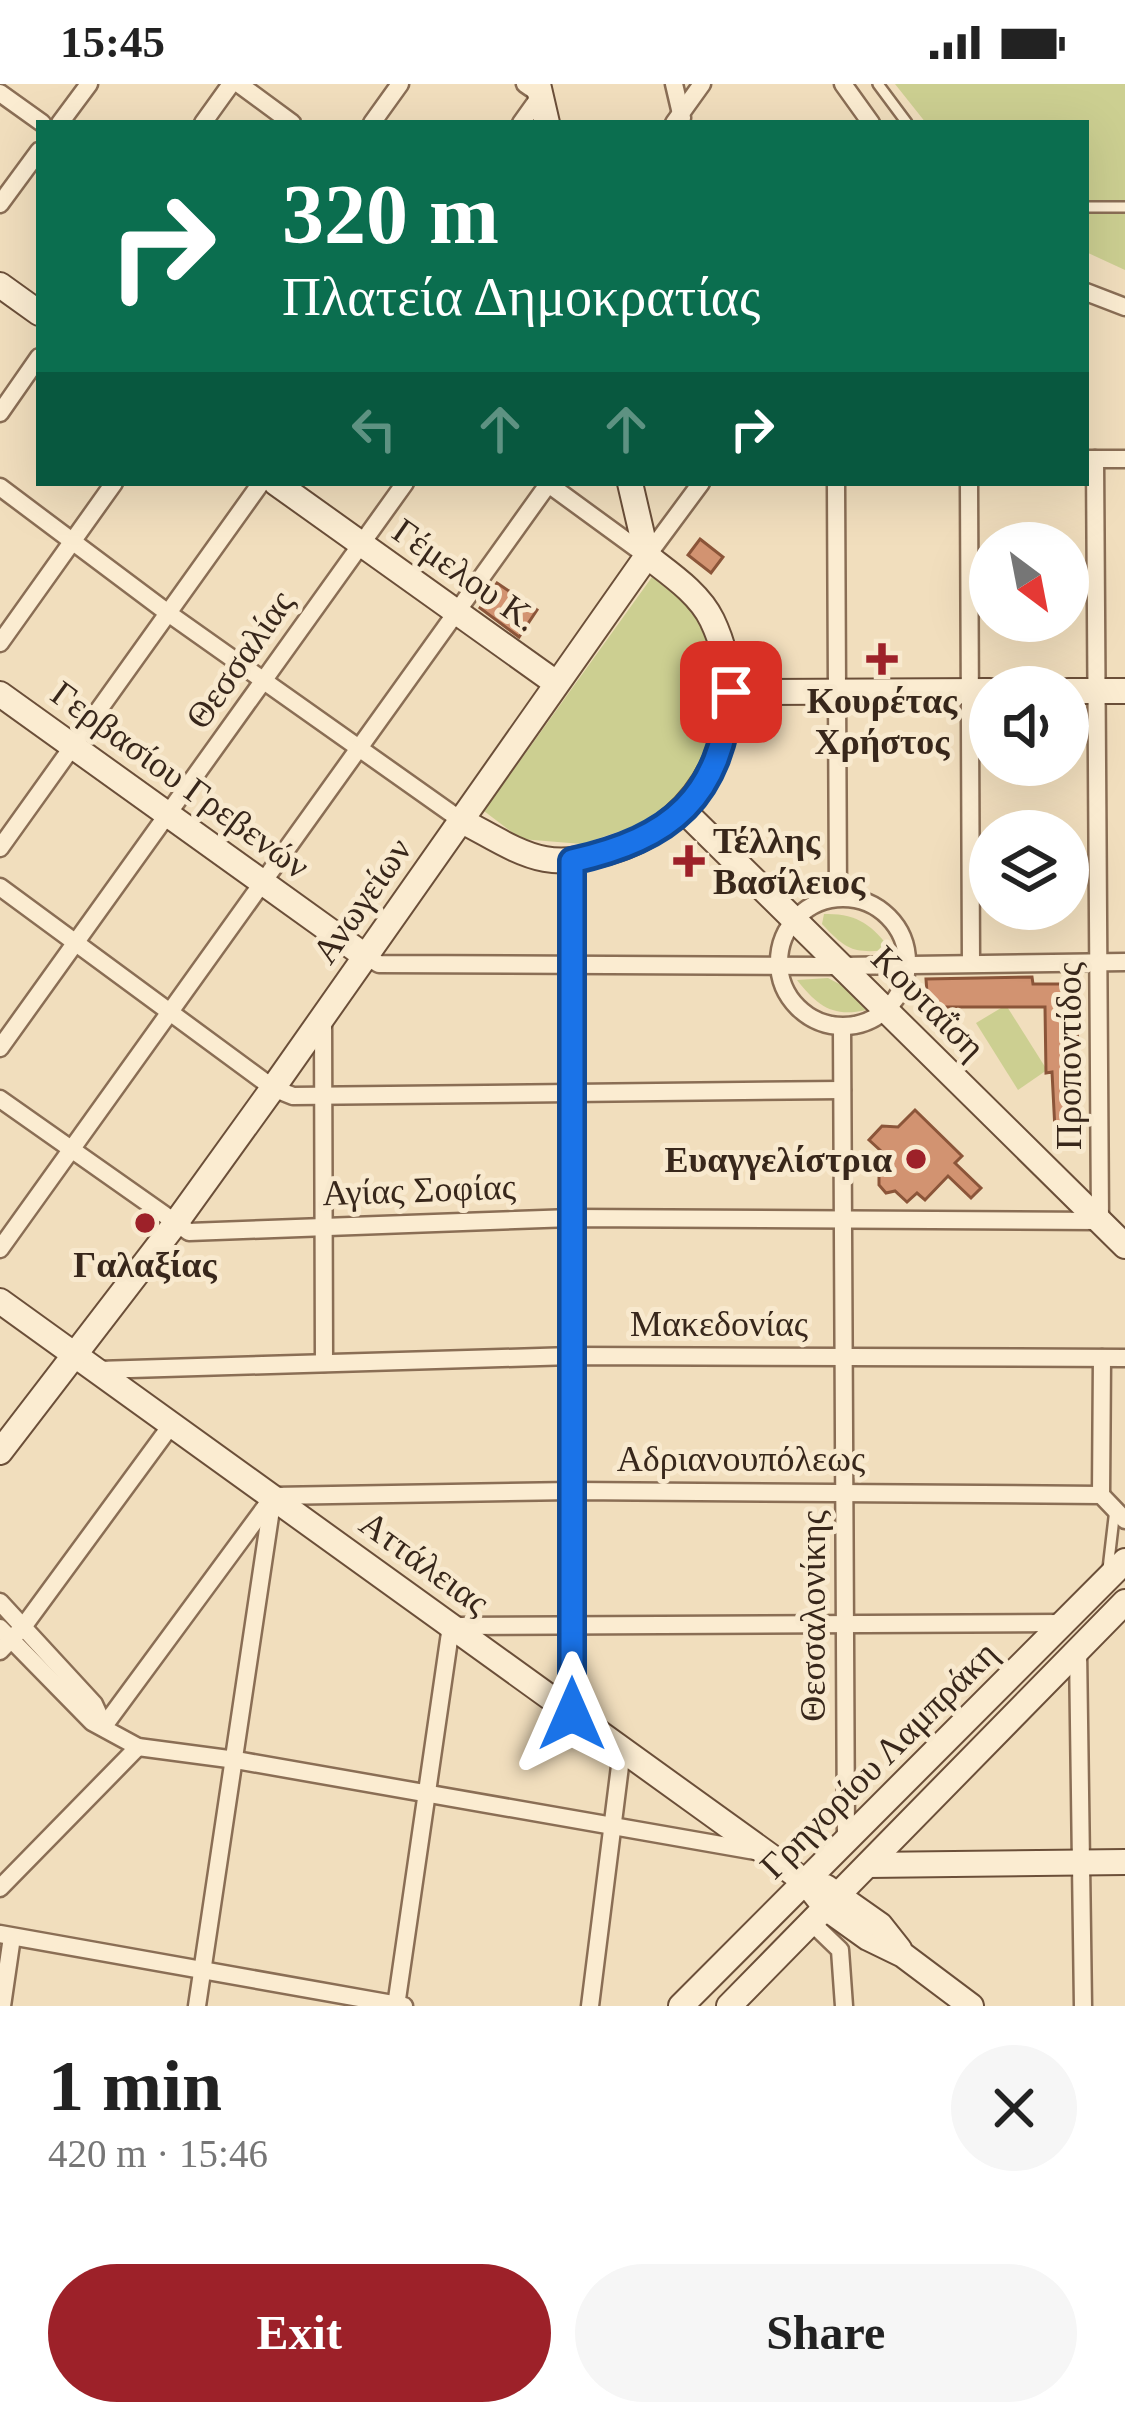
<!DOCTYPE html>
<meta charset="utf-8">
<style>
body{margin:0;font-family:"Times New Roman",serif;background:#f6f6f6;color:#222;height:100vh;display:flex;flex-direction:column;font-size:45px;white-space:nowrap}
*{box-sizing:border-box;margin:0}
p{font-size:39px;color:#767676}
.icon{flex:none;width:66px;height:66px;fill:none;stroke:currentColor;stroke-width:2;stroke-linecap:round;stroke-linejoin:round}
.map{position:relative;height:1922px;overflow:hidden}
.details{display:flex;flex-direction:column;background:#fff;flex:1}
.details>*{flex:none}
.top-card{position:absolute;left:36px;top:36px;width:1053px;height:366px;border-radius:0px;box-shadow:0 12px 48px #0002;background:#0b6e4f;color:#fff;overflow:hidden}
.needle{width:78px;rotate:148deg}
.buttons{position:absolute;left:969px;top:438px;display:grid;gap:24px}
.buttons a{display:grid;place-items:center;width:120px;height:120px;border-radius:50%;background:#fff;box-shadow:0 12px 48px #0002;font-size:60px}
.pin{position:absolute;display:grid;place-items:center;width:102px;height:102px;color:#fff;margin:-51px;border-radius:24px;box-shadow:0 6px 18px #0006}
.me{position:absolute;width:132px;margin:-66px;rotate:0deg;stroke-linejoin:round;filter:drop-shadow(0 0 9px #0008)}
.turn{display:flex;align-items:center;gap:42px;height:252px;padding:0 48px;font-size:54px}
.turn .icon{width:156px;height:156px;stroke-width:2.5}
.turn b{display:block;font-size:84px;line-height:102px}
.lanes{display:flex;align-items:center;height:114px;padding:0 48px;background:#0003;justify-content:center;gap:60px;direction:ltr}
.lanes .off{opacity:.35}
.round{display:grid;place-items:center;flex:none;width:126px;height:126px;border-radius:63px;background:#f6f6f6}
.summary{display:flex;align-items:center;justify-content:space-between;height:204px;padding:0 48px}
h1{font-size:72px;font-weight:600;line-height:90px}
.primary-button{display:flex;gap:24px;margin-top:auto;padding:24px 48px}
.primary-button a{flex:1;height:138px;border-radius:72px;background:#9d2129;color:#fff;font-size:48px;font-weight:600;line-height:138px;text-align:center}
.primary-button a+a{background:#f6f6f6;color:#222}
.status{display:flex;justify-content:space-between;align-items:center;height:84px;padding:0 60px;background:#fff;direction:ltr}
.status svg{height:33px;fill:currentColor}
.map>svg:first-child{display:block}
.green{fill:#cccf91}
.building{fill:#d29371;stroke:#8b5539;stroke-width:3}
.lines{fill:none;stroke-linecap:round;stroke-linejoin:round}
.lane-casing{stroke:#8a6e55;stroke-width:14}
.street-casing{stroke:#8a6e55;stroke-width:21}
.secondary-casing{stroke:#6b4f39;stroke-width:28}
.lane{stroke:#fbecd1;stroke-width:9}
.street{stroke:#fbecd1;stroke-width:16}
.secondary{stroke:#fbecd1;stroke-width:24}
.route-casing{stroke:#114b97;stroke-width:30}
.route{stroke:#1a73e8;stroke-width:21}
.poi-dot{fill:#9d2129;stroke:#f8e9ce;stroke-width:4.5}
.labels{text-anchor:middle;stroke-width:10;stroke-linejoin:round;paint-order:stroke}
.street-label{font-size:36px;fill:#38271b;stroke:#f8e9ce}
.poi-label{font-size:36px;font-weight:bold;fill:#38271b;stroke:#f8e9ce}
</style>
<div class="status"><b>15:45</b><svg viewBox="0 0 49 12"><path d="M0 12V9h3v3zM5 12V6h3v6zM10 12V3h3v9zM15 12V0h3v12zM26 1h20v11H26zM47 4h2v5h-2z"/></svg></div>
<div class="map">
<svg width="1125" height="1922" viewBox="0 0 1125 1922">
<rect width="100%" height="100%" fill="#f1debd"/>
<g class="green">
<polygon points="895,0 1125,0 1125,186 1086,168 1086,39 926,39"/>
<polygon points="652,493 690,523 718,578 717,640 690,701 644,739 582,760 521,755 484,727"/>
<path d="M824,830c33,-1 48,11 67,36 -37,3 -43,2 -69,-26z"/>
<path d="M828,894l15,8 23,24c-34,8 -49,-5 -69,-30z"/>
<polygon points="1006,921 1047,986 1018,1006 976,939"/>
</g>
<g class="building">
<polygon points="700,455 723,473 711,489 688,471"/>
<polygon points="497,499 537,526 519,553 480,524"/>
<polygon points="1032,893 1033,900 1075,900 1082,1044 1055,1046 1052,988 1046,989 1045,923 928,923 926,895"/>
<polygon points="915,1026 962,1072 955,1079 981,1104 971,1114 948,1092 925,1116 917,1109 907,1118 895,1107 886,1109 879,1101 879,1091 868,1080 881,1067 869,1056 882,1042 898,1043"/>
</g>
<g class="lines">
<g class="lane-casing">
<g id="lane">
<polyline points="878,0 907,39"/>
<polyline points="1086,123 1125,123"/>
<polyline points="1108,1485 1115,1425"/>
</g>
</g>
<g class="street-casing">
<g id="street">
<polyline points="239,0 292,39"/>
<polyline points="674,0 682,34"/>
<polyline points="843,0 871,39"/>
<polyline points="0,9 42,39"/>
<polyline points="60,39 89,0"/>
<polyline points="203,39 231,0"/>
<polyline points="372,39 400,0"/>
<polyline points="521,39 541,11 525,0"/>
<polyline points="674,39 702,0"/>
<polyline points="0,120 39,67"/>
<polyline points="1086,208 1125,223"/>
<polyline points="0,329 39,273"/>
<polyline points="1087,375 1125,375"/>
<polyline points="547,399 647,472 701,399"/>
<polyline points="836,399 838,813"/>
<polyline points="969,399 971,879"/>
<polyline points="0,403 168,529 462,737"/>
<polyline points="0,559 114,399"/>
<polyline points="0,764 261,399"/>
<polyline points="572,777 572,1630"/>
<polyline points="0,803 273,1004 293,1012 842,1006"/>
<circle cx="843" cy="878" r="64"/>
<polyline points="365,872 379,880 841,882 1125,878"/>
<polyline points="323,935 324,1279"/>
<polyline points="842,943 846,1758"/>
<polyline points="0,964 405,399"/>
<polyline points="0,1015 189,1148 572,1134 1100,1137 1095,375"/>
<polyline points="0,1165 549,399"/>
<polyline points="97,1286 572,1272 1125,1274"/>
<polyline points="1101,1411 1102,1274"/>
<polyline points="273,1412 572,1407 1101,1411 1125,1436"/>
<polyline points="0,1518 94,1620 104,1642"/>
<polyline points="0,1544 92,1638 138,1663 236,1676 761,1768"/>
<polyline points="1078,1566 1083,1922"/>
<polyline points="0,1567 23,1543 172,1340"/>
<polyline points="104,1642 269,1418"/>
<polyline points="0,1804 138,1663"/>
<polyline points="811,1838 840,1866 844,1922"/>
<polyline points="0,1850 404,1922"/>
<polyline points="2,1922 12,1853"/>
<polyline points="197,1922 273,1412"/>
<polyline points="396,1922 451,1542 1064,1539"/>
<polyline points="590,1922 622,1666"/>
</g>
</g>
<g class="secondary-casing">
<g id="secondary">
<polyline points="538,0 547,39"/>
<polyline points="0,201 39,229"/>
<polyline points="276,399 556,599"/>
<polyline points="630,399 647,472"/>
<polyline points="1068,607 1125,607"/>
<polyline points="731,608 990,607"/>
<polyline points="0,610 365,872"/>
<polyline points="683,726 1125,1162"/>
<path d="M462,737c26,13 55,33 83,38 22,4 42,-1 63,-7 101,-28 149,-138 104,-232 -13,-27 -42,-46 -65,-64"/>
<polyline points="0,1217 784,1782 806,1799 826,1824 868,1854 903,1871 971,1922"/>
<polyline points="0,1368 175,1140 273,1004 647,472"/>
<polyline points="868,1781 1125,1778"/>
<polyline points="826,1803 880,1841 899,1865"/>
<polyline points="681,1922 1125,1477"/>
<polyline points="729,1922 1125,1518"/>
</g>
</g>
<use href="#lane" class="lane"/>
<use href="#street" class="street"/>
<use href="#secondary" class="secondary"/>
</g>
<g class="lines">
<g class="route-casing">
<path id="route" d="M572,1630v-853c101,-23 148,-63 159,-169"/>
</g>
<use href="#route" class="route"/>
</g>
<g class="poi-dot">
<path d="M876 557h12v12h12v12h-12v12h-12v-12h-12v-12h12z"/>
<path d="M683 759h12v12h12v12h-12v12h-12v-12h-12v-12h12z"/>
<circle cx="916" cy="1075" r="12"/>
<circle cx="145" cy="1139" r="12"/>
</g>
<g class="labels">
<g class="street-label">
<text transform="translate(466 490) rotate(35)" y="13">Γέμελου Κ.</text>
<text transform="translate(239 575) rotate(-55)" y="13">Θεσσαλίας</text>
<text transform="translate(181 695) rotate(36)" y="13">Γερβασίου Γρεβενών</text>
<text transform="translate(361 816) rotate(-55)" y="13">Ανωγείων</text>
<text transform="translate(929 918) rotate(45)" y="13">Κουταΐση</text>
<text transform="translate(1068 972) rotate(-90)" y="13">Προποντίδος</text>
<text transform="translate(419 1105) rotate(-2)" y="13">Αγίας Σοφίας</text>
<text x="719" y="1252">Μακεδονίας</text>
<text x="741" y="1387">Αδριανουπόλεως</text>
<text transform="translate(425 1478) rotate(36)" y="13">Αττάλειας</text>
<text transform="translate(812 1532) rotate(-90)" y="13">Θεσσαλονίκης</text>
<text transform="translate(878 1675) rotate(-45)" y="13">Γρηγορίου Λαμπράκη</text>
</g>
<g class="poi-label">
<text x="882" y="629">Κουρέτας<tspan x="882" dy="41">Χρήστος</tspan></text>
<text x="713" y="769" text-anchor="start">Τέλλης<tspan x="713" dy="41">Βασίλειος</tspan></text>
<text x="892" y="1088" text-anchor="end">Ευαγγελίστρια</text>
<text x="145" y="1193">Γαλαξίας</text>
</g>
</g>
</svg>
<div class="buttons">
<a><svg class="needle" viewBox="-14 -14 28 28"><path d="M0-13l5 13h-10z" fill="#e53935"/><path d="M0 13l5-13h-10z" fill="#767676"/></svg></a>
<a><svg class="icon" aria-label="sound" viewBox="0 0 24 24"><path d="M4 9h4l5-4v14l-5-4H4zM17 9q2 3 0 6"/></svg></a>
<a><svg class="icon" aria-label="layers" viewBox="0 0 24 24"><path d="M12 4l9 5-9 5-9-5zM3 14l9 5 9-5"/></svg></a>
</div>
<div class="pin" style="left:731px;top:608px;background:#d93025"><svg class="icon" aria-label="arrive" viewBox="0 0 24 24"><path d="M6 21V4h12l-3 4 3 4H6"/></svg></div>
<svg class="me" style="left:572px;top:1630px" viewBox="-20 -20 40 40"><path d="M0-17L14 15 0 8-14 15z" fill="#1a73e8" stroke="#fff" stroke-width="4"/></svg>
<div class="top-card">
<div class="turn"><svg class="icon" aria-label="right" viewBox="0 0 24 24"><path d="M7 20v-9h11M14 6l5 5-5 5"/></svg><div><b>320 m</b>Πλατεία Δημοκρατίας</div></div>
<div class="lanes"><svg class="icon off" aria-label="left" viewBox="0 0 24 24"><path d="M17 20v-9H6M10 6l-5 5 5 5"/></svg><svg class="icon off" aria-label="ahead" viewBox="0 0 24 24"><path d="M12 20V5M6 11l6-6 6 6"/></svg><svg class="icon off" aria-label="ahead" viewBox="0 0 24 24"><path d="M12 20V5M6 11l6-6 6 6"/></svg><svg class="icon" aria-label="right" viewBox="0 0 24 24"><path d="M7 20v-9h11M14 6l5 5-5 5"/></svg></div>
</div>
</div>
<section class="details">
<div class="summary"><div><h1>1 min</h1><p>420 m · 15:46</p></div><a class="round"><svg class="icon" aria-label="close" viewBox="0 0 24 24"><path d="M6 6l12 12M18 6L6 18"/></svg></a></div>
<div class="primary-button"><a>Exit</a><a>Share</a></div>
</section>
